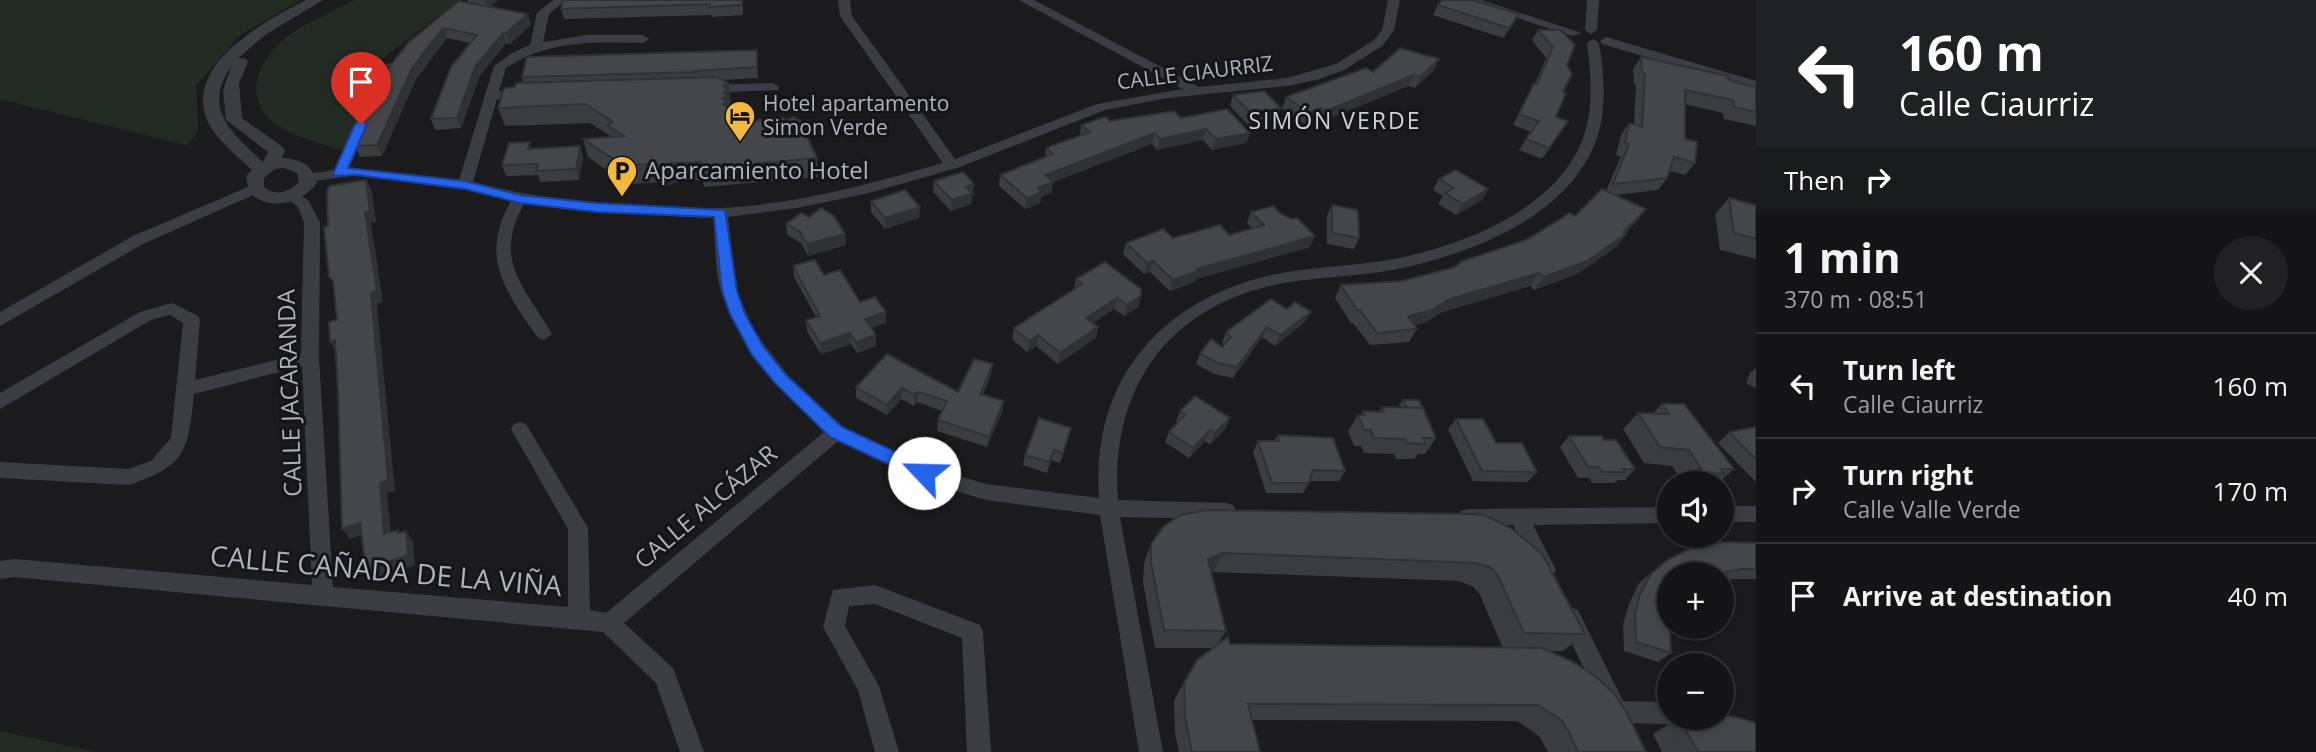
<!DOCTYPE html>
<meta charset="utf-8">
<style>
body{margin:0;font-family:"Open Sans",sans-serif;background:#212123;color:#f1f3f6;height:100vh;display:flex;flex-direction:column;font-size:26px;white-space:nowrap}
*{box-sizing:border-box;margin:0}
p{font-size:23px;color:#9d9ea1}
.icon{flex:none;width:38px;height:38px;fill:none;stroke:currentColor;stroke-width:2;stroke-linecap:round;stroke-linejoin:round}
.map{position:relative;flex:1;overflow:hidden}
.panel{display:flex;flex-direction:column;background:#141416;width:560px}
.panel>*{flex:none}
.top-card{background:#202124;color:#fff;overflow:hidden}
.buttons{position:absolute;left:1657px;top:471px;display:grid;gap:14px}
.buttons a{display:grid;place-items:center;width:77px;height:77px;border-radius:50%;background:#141416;box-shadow:0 4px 10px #0003,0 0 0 2px #333335;font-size:35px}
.pin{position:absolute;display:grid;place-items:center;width:60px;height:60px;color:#fff;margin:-72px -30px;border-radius:50% 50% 50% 0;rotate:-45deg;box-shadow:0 0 7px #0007}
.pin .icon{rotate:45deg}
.me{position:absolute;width:77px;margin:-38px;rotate:294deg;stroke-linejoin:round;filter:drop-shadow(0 0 5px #0008)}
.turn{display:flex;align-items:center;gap:24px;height:147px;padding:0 28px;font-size:32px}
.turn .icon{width:91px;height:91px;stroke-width:2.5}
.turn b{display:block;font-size:49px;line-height:60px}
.then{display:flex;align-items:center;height:66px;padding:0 28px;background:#0003;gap:14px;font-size:26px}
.round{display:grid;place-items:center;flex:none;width:74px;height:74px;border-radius:37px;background:#212123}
.summary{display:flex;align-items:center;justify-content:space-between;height:119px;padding:0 28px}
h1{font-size:42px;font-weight:700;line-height:52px}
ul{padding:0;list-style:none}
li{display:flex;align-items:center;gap:21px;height:105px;padding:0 28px;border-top:2px solid #333335}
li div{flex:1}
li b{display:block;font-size:26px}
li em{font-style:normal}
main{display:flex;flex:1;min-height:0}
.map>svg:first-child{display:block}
.green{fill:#222c24}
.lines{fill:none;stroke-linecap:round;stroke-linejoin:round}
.minor{fill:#3c3d42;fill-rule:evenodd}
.tertiary{fill:#3c3d42;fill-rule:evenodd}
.wall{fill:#3b3c40;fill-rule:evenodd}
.shaded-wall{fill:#303134}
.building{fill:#45464a;stroke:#303134;stroke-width:2}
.route{fill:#2563eb;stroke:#184099;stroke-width:2}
.labels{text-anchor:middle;stroke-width:6;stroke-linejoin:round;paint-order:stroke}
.far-street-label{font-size:21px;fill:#aeb2bd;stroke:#161618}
.far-poi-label{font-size:21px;fill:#aeb2bd;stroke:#161618;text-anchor:start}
.far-quarter-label{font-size:23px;letter-spacing:2px;fill:#cfd1d8;stroke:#161618}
.poi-label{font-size:24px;fill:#aeb2bd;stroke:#161618;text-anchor:start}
.street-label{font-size:24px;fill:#aeb2bd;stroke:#161618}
.near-street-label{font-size:28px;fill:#aeb2bd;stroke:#161618}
</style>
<main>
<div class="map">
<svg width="1756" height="752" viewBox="0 0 1756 752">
<rect width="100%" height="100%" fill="#1b1b1d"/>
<g class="green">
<polygon points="0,0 301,0 240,35 196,86 198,132 186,145 0,99"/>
<path d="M354,0h105l-77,59 -39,92c-19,-7 -43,-12 -61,-23 -42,-24 -27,-67 6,-92 19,-14 45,-25 66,-36z"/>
<polygon points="0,731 96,752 0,752"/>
</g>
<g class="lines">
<g class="minor">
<path d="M553,0h13l-17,14 -6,28 44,-7h56l6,4 -6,4c-49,-1 -95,-3 -137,25l-7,23 26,-1 6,4 -6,4 -28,1 -24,83c78,20 164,29 245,26 76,-3 152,-24 225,-45l-103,-147 -2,-16h12l2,16 103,143 142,-55 86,-15 -164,-89h15l165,87 88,-9 49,-14 38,-24 8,-10 6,-30h12l-6,30 -12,16 -38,24 -24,9 -33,7 -119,12 -63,12 -148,58 -88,25 -72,15 -69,9 9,74 17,40 33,43 56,53 86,40 57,17 113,14c-8,-115 58,-195 168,-222 42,-10 85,-9 127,-17 70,-14 162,-49 189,-121 11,-29 8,-65 4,-95l6,-4 6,4c5,30 8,65 -2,95 -28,80 -128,117 -205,132 -42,8 -84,6 -126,17 -104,26 -156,108 -148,213l108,3 7,2 3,6 -3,6 -7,2 -106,-2 43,235h-24l-39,-237 -114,-15 -69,-21 -79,-38 -214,182 49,45 31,84h-24l-24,-69 -53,-51 -589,-55 -14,2v-18l14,-2 298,26 -10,-219 -108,28c-6,57 -7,71 -65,91l-129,-7v-16l128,7 23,-8 20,-23 12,-115 -13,-8 -19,5 -151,89v-16l140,-81 32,-9 26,13 2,4 -5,60 106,-26 3,-131 -6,-16 -13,-11 7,-5 17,10 11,22 -1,135 14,229 235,20v-78l-57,-100 3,-5 6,-2 6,2 62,104 2,82 16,3 218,-181c-42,-41 -83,-82 -102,-139 -8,-22 -6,-51 -9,-75l-111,-5 -78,-9c-32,57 1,83 28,130l-8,6 -6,-2c-33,-47 -59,-81 -27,-137l-46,-11 -109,-15 -48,7 -7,-4 7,-4 26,-4 31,-71 22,-35 4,-1 6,4 -18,32 -30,69 110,12 35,-114 18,-13 18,-8 7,-32z"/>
<polygon points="1463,0 1481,0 1582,33 1572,36"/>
<polygon points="1587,0 1599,0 1597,30 1591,34 1585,30"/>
<polygon points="1606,37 1756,81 1756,89 1602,44 1600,41"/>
<polygon points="773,83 779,87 778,90 706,93 700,89 706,85"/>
<polygon points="255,184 260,186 262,189 260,192 143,244 0,326 0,312 133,236"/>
<rect x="1722" y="506" width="34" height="16"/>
<polygon points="1670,507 1670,523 1533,525 1556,570 1553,576 1546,579 1539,576 1513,525 1468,525 1461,523 1458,517 1461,511 1468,509"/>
<polygon points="875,585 980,625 983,632 991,752 967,752 962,638 875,604 849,606 845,626 879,686 899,752 875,752 858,690 823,627 833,590"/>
<polygon points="1570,607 1578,610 1623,701 1670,702 1670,718 1680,718 1678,721 1670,724 1617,723 1609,720 1559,617 1562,610"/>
</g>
<path class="tertiary" d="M306,0h17l-58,35 -27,23 8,1 2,3 -9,21 3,35 41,29 2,4 -3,7c19,1 30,6 35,25 -17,22 -47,28 -68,10l-3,-17 6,-6c-14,-14 -35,-29 -44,-48 -26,-57 57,-101 98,-122zM232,65l-9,25 3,30 42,32 -5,10c-31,-30 -62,-52 -31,-97zM284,168l13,5 2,9c-11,10 -22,15 -35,5v-9l11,-9z"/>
</g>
<g class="wall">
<polygon points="467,0 498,0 490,7 531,25 510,44 506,43 479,77 461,128 435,130 431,119 470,43 447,38 416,79 382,156 360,157 355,146 357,142 354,138 389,67 468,3"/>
<polygon points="563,0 743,0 743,15 712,17 711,15 564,19 561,9"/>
<polygon points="1438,5 1519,14 1513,25 1503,38 1433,15"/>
<polygon points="1538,30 1567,65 1563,92 1556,117 1568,121 1542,159 1519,150 1531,132 1513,125 1528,94 1534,83 1535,84 1546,58 1532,40"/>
<polygon points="757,50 758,78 722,80 731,102 731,108 730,109 753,123 764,122 807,135 817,158 818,177 704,187 703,180 676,182 665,187 659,182 633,184 628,181 625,183 588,157 583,139 610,137 609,135 590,123 505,126 498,108 515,87 523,82 522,77"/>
<polygon points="1641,57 1728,79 1738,83 1756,87 1756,126 1724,119 1723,113 1685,104 1685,139 1695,163 1685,175 1670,171 1667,178 1658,190 1615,195 1646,209 1636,222 1625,234 1626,234 1616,247 1577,274 1534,290 1530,286 1442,312 1424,323 1414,325 1417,329 1409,342 1370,345 1353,323 1351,323 1335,298 1341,285 1402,281 1455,267 1526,240 1575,216 1606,191 1621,156 1616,155 1621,135 1629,123 1634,125 1636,85 1634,84 1633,69"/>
<polygon points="1439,59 1434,70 1415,88 1408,86 1321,122 1317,119 1305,124 1282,108 1286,97 1373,72"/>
<polygon points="1233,95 1277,119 1248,125 1230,106"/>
<polygon points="1181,118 1250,133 1246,143 1212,150 1203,140 1157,150 1152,144 1053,182 1051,193 1041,197 1040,203 1025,209 999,186 1000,175 1045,157 1046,148 1080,136 1081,125 1110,121"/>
<polygon points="532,149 583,157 579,180 540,182 538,175 506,176 502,165"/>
<polygon points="1439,179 1488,189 1482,200 1456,215 1438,204 1443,196 1433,190"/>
<polygon points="934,181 974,184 971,204 951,211 933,192"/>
<polygon points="1729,198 1756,205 1756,259 1720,250 1715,214"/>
<polygon points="871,201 919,218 885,229 871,212"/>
<polygon points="1332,205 1359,238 1354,249 1327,244 1327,216"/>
<polygon points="1251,212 1310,247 1196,279 1195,282 1170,291 1150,272 1144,274 1123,254 1126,243 1229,235 1252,228 1247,223"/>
<polygon points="786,224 845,234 846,245 808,256 801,243 787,235"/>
<polygon points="793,266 824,275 886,323 871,328 876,335 876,346 857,353 851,344 821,354 807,331 806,320 816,317 794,277"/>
<polygon points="1076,279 1138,307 1124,316 1114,309 1093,323 1098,327 1096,338 1058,364 1036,346 1027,352 1012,339 1014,328 1074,290"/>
<polygon points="1305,322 1275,346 1262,337 1233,378 1214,374 1196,364 1200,354 1222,347 1224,345 1222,343 1226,332"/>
<polygon points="887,354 958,392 991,375 983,395 1004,401 1002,412 987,447 937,431 938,420 942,411 917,402 914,406 901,399 887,415 856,398 856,387"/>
<polygon points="1756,368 1756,388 1746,383 1750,373"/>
<polygon points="1403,400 1436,438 1425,454 1418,454 1414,459 1396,459 1394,454 1364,453 1361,446 1354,446 1348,431 1358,415 1361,415 1363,411 1379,412 1382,407 1401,408 1399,405"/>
<polygon points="1662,404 1734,469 1718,483 1683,483 1672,466 1644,463 1623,429 1638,413 1653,413"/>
<polygon points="1180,411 1230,418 1225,429 1210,444 1205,441 1189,458 1165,442 1169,432 1177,423 1176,422"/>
<polygon points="1456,419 1496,443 1537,472 1527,482 1473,481 1448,429"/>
<polygon points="1756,427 1756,482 1718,443 1729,432"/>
<polygon points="1071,428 1060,463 1051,460 1047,473 1023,465 1025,455"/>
<polygon points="1278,435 1345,471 1339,481 1310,481 1303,493 1266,493 1253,452 1258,441 1274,441"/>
<polygon points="1569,436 1604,440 1635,469 1625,480 1618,480 1614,483 1592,483 1589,478 1578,478 1560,447"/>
<path d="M1473,514l112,120 -22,17h-14l97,101h-98l-9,-16 -22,-15 -265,-1 8,32h-81l-4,-18 -1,-34 23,-40 16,-12h-58l-12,-66 1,-19 7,-19zM1213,572l246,9 13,5 7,7 24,55 -285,-4 8,-13 -15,-58z"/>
<polygon points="1756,543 1756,579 1730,579 1722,580 1722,574 1670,574 1671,653 1658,662 1624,651 1623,624 1629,604 1639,583 1667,560"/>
<polygon points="1679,718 1756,752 1662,752 1653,734"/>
</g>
<g class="shaded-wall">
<polygon points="485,0 498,0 488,8"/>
<polygon points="528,14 531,25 510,44 506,33"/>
<polygon points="1519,14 1513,25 1503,38 1509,28"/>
<polygon points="443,28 447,38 416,79 382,156 377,145 412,68"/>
<polygon points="503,33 506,43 479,77 461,128 457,118 475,67"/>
<polygon points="1439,59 1434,70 1415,88 1420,77"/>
<polygon points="1413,75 1408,86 1321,122 1326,111"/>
<polygon points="728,83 731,102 731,108 730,109 730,114 723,104 723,86"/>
<polygon points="1281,108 1277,119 1248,125 1252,114"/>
<polygon points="1321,108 1317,119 1305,124 1309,113"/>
<polygon points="1206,129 1203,140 1157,150 1160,139"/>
<polygon points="1155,133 1152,144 1043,186 1045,175"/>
<polygon points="1250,133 1246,143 1212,150 1216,139"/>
<polygon points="580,146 583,157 579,180 576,169"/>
<polygon points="624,162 628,181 625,183 621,164"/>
<polygon points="672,163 676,182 665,187 661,169"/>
<polygon points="366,180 372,191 376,222 371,223 383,302 377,304 395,491 387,493 392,544 384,534 380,483 371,293 365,212"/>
<polygon points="1053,182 1051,193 1041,197 1040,203 1025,209 1027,198 1038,188"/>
<polygon points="974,184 971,204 951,211 952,200 966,187"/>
<polygon points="1488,189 1482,200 1456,215 1463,204"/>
<polygon points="920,207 919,218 885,229 885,218"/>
<polygon points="1646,209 1636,222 1621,238 1626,234 1616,247 1577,274 1534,290 1544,277 1623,233"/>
<polygon points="845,234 846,245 808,256 807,244"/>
<polygon points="1315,236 1310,247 1196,279 1195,282 1170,291 1173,280 1197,269"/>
<polygon points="1153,261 1150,272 1144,274 1147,263"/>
<polygon points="1539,273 1530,286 1442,312 1424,323 1400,329 1408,316 1450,299"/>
<polygon points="1141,296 1138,307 1124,316 1127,305"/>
<polygon points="1117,298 1114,309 1083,329 1086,318"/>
<polygon points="886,312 886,323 866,330 865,319"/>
<polygon points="1311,312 1305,322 1275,346 1280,335"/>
<polygon points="1098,327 1096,338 1058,364 1060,353"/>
<polygon points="1267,327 1262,337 1233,378 1237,367"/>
<polygon points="850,333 851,344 821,354 820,343"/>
<polygon points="876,335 876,346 857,353 856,342"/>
<polygon points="1038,335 1036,346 1027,352 1029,341"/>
<polygon points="335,340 337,352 330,342"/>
<polygon points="993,364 991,375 978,405 980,394"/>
<polygon points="902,388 901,399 887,415 887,405"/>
<polygon points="918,392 917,402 914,406 915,395"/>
<polygon points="1004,401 1002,412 987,447 989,437"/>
<polygon points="1230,418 1225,429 1210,444 1215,433"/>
<polygon points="1210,430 1205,441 1189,458 1193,448"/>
<polygon points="360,523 368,533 350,539 342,529"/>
<polygon points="406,531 413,541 415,565 374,579 366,569"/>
<polygon points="1223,553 1213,572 1198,577 1208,559"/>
</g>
<g class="building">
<polygon points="563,0 742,0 742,5 710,7 710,4 561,9"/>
<polygon points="1442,0 1472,0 1519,14 1509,28 1438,5"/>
<polygon points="459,1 528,14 506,33 503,33 475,67 457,118 431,119 451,67 477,35 443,28 412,68 377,145 355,146 359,137 354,138 389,67 409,42"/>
<polygon points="1538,30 1561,30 1575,45 1567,65 1572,74 1563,92 1566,93 1556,117 1568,121 1549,148 1526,139 1539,121 1519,114 1534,83 1537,84 1553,47"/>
<polygon points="1400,48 1439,59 1420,77 1413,75 1326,111 1321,108 1309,113 1286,97 1366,68 1373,72"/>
<polygon points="757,50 757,67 695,71 697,72 522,77 527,57"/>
<polygon points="1641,57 1728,76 1728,79 1738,83 1756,87 1756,112 1734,107 1733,100 1685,90 1685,139 1697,142 1695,163 1674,157 1667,178 1613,184 1629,144 1625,143 1629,123 1642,127 1645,73 1642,72"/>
<polygon points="717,77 728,83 723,86 728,90 723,93 728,96 722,98 727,102 723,104 753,123 760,119 764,122 783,118 787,120 794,117 806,125 806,134 817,158 701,169 701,162 672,163 661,169 655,164 628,165 624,162 621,164 583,139 624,136 607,125 613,122 585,104 498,108 504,88 515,87 516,83"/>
<polygon points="1264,91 1281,108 1252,114 1233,95"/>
<polygon points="1227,109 1250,133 1216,139 1206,129 1160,139 1155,133 1045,175 1053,182 1038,188 1042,192 1027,198 1000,175 1053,154 1046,148 1090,132 1081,125 1105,117 1110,121 1174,111 1181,118"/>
<polygon points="530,142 528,149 580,146 576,169 536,171 538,164 502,165 509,143"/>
<polygon points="1456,170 1488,189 1463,204 1445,193 1454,188 1439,179"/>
<polygon points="963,172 974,184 966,187 973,193 952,200 934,181"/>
<polygon points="366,180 370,211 365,212 377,291 371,293 388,480 380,483 384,534 398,530 398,533 406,531 408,555 366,569 360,523 342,529 338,393 335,340 330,342 329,322 337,320 333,280 329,277 324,227 328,226 327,191 329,186"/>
<polygon points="1602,189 1646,209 1623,233 1626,234 1587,261 1544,277 1539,273 1450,299 1432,310 1408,316 1417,329 1377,333 1360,310 1357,310 1341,285 1402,281 1455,267 1463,261 1526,240 1570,213 1575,216"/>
<polygon points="905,190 920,207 885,218 871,201"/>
<polygon points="1729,198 1756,205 1756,239 1734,233"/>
<polygon points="1332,205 1358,210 1359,238 1332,233"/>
<polygon points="1273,206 1281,214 1292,219 1297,218 1315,236 1197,269 1198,271 1173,280 1153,261 1147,263 1126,243 1163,229 1173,238 1220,225 1229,235 1264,225 1251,212"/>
<polygon points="821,208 834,216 845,234 807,244 800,232 786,224 801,213 809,217"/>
<polygon points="815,260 824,275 840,270 860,302 875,297 886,312 865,319 876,335 856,342 850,333 820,343 806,320 820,316 793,266"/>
<polygon points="1105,262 1141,289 1141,296 1127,305 1117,298 1086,318 1098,327 1060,353 1038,335 1029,341 1014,328 1082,284 1076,279"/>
<polygon points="1271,299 1287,309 1295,302 1311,312 1280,335 1267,327 1237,367 1218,363 1200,354 1211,339 1222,347 1231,337 1226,332"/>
<polygon points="887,354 958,392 974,359 993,364 980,394 1004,401 989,437 938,420 947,401 918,392 915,395 902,388 887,405 856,387"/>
<polygon points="1195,396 1230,418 1215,433 1210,430 1193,448 1169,432 1185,415 1180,411"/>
<polygon points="1403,400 1419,400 1426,415 1423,408 1407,408"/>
<polygon points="1662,404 1684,404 1734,469 1721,469 1725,474 1704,473 1689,450 1660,447 1638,413 1669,414"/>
<polygon points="1382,407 1423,408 1436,438 1423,438 1425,444 1407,443 1405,439 1374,438 1371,430 1364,430 1358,415 1365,415 1363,411 1384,412"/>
<polygon points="1039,418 1071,428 1063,453 1054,450 1049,462 1025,455"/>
<polygon points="1456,419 1483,419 1496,443 1522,443 1537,472 1482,471"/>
<polygon points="1756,427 1756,459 1729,432"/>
<polygon points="1278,435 1333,438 1345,471 1313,470 1309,483 1272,483 1258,441 1279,441"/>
<polygon points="1569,436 1602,436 1604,440 1616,440 1635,469 1623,469 1625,472 1602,472 1599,467 1588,467"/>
<polygon points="1207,510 1473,514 1484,515 1511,528 1542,554 1585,634 1524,633 1497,574 1490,567 1476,563 1223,553 1208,559 1226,631 1164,630 1151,563 1151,544 1163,527 1180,515"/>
<polygon points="1720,542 1756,543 1756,569 1743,569 1713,574 1670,574 1670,626 1671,626 1670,631 1671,653 1636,642 1635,614 1640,594 1651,574 1667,560 1689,549"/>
<polygon points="1228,637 1230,644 1542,648 1573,662 1596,677 1614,693 1627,713 1646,752 1578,752 1568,730 1561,720 1538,705 1248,704 1260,752 1192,752 1185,718 1184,683 1197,660"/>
<polygon points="1722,715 1736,717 1756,723 1756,752 1698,752 1679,718 1722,718"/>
</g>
<polygon class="route" points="361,120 367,124 348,168 465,181 520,195 597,203 725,210 737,291 745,314 763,346 786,375 842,427 930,468 933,473 930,478 918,478 830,437 775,383 752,355 730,314 722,291 714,217 597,212 520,203 465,189 356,175 335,176 333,174 355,124"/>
<defs>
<g id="hotel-pin" transform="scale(1.575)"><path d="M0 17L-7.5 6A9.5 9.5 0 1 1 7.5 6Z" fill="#f2b93e" stroke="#161618"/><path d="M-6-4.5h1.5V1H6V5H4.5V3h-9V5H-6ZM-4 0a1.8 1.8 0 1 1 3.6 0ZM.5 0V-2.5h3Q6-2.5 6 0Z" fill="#111"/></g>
<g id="parking-pin" transform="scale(1.575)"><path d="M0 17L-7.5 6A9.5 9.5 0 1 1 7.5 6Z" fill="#f2b93e" stroke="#161618"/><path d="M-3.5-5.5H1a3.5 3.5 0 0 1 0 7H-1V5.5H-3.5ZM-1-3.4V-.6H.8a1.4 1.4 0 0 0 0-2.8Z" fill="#111"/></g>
</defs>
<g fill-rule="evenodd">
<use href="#hotel-pin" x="740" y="116"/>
<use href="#parking-pin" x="622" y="171"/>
</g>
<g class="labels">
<g class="far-street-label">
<text transform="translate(1195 73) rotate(-7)" y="7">CALLE CIAURRIZ</text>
</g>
<g class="far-poi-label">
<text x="763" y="111">Hotel apartamento<tspan x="763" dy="24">Simon Verde</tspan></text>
</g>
<g class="far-quarter-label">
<text x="1335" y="129">SIMÓN VERDE</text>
</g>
<g class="poi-label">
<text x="645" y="179">Aparcamiento Hotel</text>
</g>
<g class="street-label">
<text transform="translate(290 393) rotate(-92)" y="8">CALLE JACARANDA</text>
<text transform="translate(706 507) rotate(-40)" y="8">CALLE ALCÁZAR</text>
</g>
<g class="near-street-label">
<text transform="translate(386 571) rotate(5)" y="10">CALLE CAÑADA DE LA VIÑA</text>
</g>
</g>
</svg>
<div class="buttons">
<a><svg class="icon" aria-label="sound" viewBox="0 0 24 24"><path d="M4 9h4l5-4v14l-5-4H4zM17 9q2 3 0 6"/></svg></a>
<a>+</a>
<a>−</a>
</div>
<div class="pin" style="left:361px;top:124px;background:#d93025"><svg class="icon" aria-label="arrive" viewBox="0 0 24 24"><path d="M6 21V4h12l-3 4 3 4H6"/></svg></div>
<svg class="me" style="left:924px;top:473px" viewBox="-20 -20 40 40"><circle r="19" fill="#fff"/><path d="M0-13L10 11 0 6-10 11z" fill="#2563eb"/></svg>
</div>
<section class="panel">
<div class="top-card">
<div class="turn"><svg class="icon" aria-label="left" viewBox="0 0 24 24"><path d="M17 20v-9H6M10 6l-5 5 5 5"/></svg><div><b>160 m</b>Calle Ciaurriz</div></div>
<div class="then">Then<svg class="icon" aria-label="right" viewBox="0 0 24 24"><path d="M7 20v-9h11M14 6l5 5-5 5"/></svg></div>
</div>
<div class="summary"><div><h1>1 min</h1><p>370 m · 08:51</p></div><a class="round"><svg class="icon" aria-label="close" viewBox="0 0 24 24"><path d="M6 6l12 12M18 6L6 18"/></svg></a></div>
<ul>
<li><svg class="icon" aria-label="left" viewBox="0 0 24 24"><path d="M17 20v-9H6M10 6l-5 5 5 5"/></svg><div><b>Turn left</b><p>Calle Ciaurriz</p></div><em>160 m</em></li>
<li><svg class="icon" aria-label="right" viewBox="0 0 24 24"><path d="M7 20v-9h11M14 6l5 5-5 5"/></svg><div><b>Turn right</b><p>Calle Valle Verde</p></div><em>170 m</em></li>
<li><svg class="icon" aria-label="arrive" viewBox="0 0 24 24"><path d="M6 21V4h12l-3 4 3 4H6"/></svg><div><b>Arrive at destination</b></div><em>40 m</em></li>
</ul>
</section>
</main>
